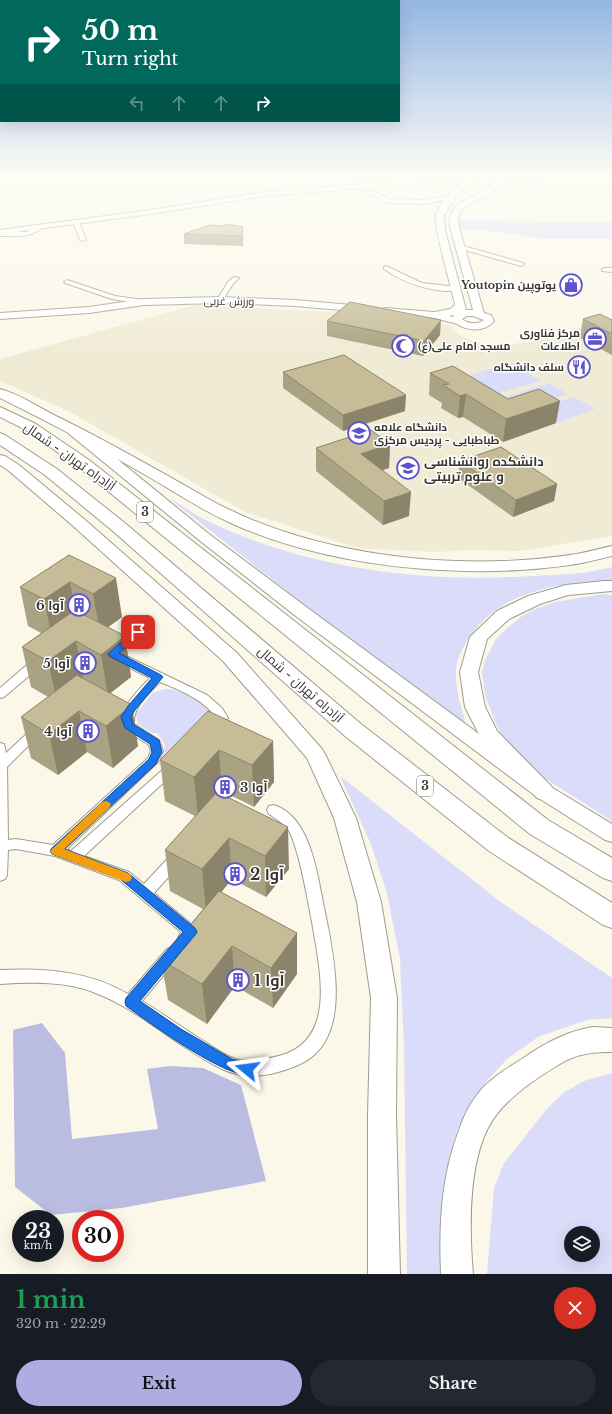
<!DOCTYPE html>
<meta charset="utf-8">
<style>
body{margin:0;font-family:"Libre Baskerville",Cairo,serif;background:#242831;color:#f1f3f6;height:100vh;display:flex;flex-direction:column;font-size:15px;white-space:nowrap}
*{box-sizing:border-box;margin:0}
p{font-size:13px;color:#9ea1a6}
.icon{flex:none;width:22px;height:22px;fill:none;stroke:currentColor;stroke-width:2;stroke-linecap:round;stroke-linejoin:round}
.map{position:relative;height:1274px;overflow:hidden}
.drawer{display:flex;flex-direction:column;background:#171b24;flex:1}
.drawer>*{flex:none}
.banner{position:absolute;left:0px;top:0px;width:400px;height:122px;box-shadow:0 4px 16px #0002;background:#00695c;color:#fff;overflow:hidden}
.tools{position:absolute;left:564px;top:1226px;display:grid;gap:8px}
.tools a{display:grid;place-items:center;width:36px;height:36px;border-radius:50%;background:#171b24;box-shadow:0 4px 16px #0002;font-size:20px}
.speed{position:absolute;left:12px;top:1210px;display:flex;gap:8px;font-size:20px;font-weight:700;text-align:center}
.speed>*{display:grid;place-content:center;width:52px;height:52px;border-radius:50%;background:#171b24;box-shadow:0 4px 16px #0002;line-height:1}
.speed small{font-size:10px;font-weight:400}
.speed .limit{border:6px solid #d22;background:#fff;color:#111}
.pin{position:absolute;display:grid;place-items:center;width:34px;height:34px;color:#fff;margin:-17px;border-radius:8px;box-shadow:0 2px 6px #0006}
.me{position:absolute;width:44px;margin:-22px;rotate:286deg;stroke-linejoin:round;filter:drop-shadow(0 0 3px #0008)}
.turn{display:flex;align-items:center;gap:14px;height:84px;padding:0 16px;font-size:18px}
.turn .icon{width:52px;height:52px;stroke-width:2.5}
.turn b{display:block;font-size:28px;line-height:34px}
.lanes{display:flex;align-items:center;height:38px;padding:0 16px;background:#0003;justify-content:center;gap:20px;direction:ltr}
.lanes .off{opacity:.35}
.round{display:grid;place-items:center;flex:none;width:42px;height:42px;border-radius:21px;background:#242831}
.summary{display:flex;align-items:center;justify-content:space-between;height:68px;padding:0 16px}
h1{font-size:24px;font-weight:800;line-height:30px;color:#1e9e55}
.action{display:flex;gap:8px;margin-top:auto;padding:8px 16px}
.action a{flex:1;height:46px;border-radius:24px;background:#afabe3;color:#111;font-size:16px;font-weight:800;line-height:46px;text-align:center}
.action a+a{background:#242831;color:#f1f3f6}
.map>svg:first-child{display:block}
.built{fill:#f0ebd5}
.green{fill:#dadcfa;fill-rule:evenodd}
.forest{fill:#babce1}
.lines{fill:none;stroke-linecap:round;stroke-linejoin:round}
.minor-casing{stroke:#a09d8f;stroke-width:2}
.tertiary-casing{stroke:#a09d8f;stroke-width:2}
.secondary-casing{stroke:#a09d8f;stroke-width:2}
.primary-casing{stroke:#a09d8f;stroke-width:2}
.trunk-casing{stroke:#a09d8f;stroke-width:2}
.motorway-casing{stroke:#a09d8f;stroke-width:2}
.minor{fill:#fff;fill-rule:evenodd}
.tertiary{fill:#fff;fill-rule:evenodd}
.secondary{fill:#fff;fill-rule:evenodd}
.primary{fill:#fff;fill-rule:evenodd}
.trunk{fill:#fff;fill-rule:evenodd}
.motorway{fill:#fff;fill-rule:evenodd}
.wall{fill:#aaa383}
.shaded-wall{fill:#8b846a}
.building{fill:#c6bd98;stroke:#8b846a}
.route{fill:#1a73e8;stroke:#114b97}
.slow{fill:#f59e0b}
.labels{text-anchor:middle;stroke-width:3;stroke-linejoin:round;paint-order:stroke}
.far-poi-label{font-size:11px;font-weight:bold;fill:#383631;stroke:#fff;text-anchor:end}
.far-street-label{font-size:11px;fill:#383631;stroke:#fff}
.shield{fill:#fff;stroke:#74726f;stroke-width:1}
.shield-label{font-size:12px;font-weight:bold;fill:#383631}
.street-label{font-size:13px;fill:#383631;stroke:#fff}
.poi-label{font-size:13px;font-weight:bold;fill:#383631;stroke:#fff;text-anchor:end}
.near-poi-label{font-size:16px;font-weight:bold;fill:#383631;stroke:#fff;text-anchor:start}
</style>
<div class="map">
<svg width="612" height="1274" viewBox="0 0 612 1274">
<rect width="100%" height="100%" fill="#fbf8e9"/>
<polygon class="built" points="195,305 368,314 433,321 451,326 461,336 477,343 497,345 533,342 612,318 612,536 520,551 473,550 434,552 357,548 245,512 68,411 0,381 0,359"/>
<g class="green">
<polygon points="459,220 612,222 612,239 544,239 492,231 460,230"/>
<polygon points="511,363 541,381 487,397 458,379"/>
<polygon points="549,383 568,394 513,413 494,401"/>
<polygon points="574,397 595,409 559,422 538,409"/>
<path d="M170,499h1c12,7 25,17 39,23 98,47 213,61 321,54 27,-1 55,-2 81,-9v14c-52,1 -113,10 -143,57 -5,8 -10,16 -12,25 -4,21 4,42 9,62l-137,-101z"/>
<polygon points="603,594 612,595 612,821 541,776 529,767 504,738 496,724 485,695 482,672 485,660 496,639 503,632 522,616 533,610 555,602"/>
<path d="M164,689c19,0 33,11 47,22l-2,14 -30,33 -22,8 5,-5 3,-16 -8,-12h-5l-14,-9 -2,-10 16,-21z"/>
<polygon points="340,776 502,903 612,978 612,1018 587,1020 538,1037 507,1059 485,1083 457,1130 450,1158 445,1189 443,1274 407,1274 404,1046 400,959 387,893 371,844"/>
<path d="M612,1073v201h-125l7,-86 10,-25 42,-53 17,-17 21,-12zM571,1233h22v22h-22z"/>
</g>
<polygon class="forest" points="42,1023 65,1053 72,1139 158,1129 147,1069 170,1066 203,1068 241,1085 266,1181 122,1208 51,1215 15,1187 13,1030"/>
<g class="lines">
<g class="minor-casing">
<g id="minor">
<polygon points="365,187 389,199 425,200 453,195 456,197 425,204 388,203 363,190 362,189"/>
<polygon points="76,220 79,222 86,240 85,241 80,240 73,222"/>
<path d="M40,225l3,2 -1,1c-12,10 -28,8 -42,8v-4h26z"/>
<polygon points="460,245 523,263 524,264 521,266 458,248 458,246"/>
<path d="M386,266l36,17 35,4 3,2c-4,3 -9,2 -15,2 -23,-2 -42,-9 -61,-22v-2z"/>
<polygon points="604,268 612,268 612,272 602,271 602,269"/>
<polygon points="234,277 239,278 233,284 222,301 218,301 217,300 228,282"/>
<polygon points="67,280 115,296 144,300 147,302 144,304 112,299 65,283 64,282"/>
<path d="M138,629l4,1 1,2 -1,2 -22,19 87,42 15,13 6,10c-4,7 -9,17 -18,14l-2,-3 8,-11c-12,-19 -37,-28 -56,-36 -12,12 -27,24 -26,42l25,16 4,11 -4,10 -92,88 4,2 97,-86 4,-2 4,2 2,3 -2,3 -92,85 45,16 15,12 28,-30 5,-2 5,2 2,4 -2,4 -28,31 42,35 2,4c-4,8 -9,14 -18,11l-2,-5 3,-6 -62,-52 -64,-24 -39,-7 -8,1 -1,25 -2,4 -5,2v-138l4,1 2,9 27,-25 4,-1 4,1 2,3 -36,36 1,73 8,-1 37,6 95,-87 3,-7 -2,-6 -25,-16c-10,-17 16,-40 26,-51l-42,-21 -2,-3 28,-24z"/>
<polygon points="39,657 43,658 45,661 43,664 4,697 0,698 0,688 35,658"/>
<path d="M274,805c34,11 42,61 48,92 8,43 30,123 -7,157 -8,8 -19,12 -30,16 -21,7 -42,9 -63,-1 -44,-21 -79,-57 -124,-75 -30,-13 -66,-12 -98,-10v-14c45,-2 89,1 128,24l39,-45 5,-2 5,2 2,5 -2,5 -35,42c23,14 45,30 68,44 9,6 19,13 30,15 14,2 28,-1 42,-5 56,-17 37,-89 30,-133 -5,-25 -9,-51 -17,-76 -2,-6 -4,-12 -7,-17 -5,-6 -13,-11 -19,-15l-2,-4 2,-4z"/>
</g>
</g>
<g class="tertiary-casing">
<g id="tertiary">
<polygon points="462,176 475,177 472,179 266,196 143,215 0,234 0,230 143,211 266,192"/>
<polygon points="220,297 295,300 363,306 367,309 363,312 295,306 220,303 144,305 89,313 0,319 0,313 89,307 144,299"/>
<polygon points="385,308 434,312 461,319 462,321 458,324 434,318 382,313 381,311 382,309"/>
</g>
</g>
<g class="secondary-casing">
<path id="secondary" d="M470,176h9l-14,10 -15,19 -6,11 1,14 21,80h7l-23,-83c-4,-24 20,-27 36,-38 4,-3 6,-7 9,-12l53,-1 -4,2 -43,3c-11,22 -48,17 -42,47l25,85 7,2 3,6c-10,13 -33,10 -42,-2l2,-4 -20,3 -5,-3 1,-2 20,-4 5,-4c-3,-17 -22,-79 -19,-90 6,-16 20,-31 34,-39zM467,316h6l11,4c-8,5 -15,4 -22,-1z"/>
</g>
<g class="primary-casing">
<polygon id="primary" points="73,426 78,427 209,534 309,609 551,787 612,824 612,842 605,840 537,797 297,617 199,540 68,433 67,430 68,427"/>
</g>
<g class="trunk-casing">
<g id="trunk">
<path d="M0,389c19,5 38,18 56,27 51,25 100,53 149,81 104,59 248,75 365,58 14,-2 28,-6 42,-9v10c-14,3 -28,7 -42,9 -105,15 -239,3 -337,-41 -32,-14 -61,-34 -91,-51 -47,-27 -94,-51 -142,-75z"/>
<polygon points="0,455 5,456 19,465 84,519 237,653 322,749 325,754 356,818 381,902 397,998 396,1115 400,1274 368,1274 368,1115 371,998 357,902 334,818 307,758 223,661 72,525 9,471 0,465"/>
<polygon points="604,581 612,581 612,591 568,595 540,604 509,619 487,639 478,672 485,707 497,731 551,786 555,792 551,798 544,800 537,798 482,740 465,707 460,672 470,637 497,611 528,596 566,585"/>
<path d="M593,1027l19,1v24c-16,0 -30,1 -45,8 -23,13 -54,33 -70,54 -30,37 -28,114 -24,160h-32c-2,-49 0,-97 18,-144 4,-12 10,-25 18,-35 11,-15 29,-26 45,-36 21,-15 45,-28 71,-32z"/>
</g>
</g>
<g class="motorway-casing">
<g id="motorway">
<polygon points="0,407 36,424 89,460 548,820 612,858 612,881 603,878 530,834 77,466 26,430 0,417"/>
<polygon points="0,433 5,435 57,469 126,524 361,724 507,837 612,903 612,928 603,925 489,851 345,736 114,532 45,475 0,445"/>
</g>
</g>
<use href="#minor" class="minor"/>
<use href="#tertiary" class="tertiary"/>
<use href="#secondary" class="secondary"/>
<use href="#primary" class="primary"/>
<use href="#trunk" class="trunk"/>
<use href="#motorway" class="motorway"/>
</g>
<g class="wall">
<polygon points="243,227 243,246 184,244 184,234"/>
<polygon points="583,319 612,320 612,355 580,338"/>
<polygon points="327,321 440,335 423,356 327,336"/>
<polygon points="283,372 405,411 343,431 283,388"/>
<polygon points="430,373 508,399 556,423 503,442 463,417 458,418 441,408 442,403 429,395"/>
<polygon points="390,444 389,468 382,470 409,516 383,525 316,471 316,448"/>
<polygon points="460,461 557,484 554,501 513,517 458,478"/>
<polygon points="69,555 122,617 108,627 125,636 131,677 110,693 138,746 113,768 87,752 58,775 31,758 21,717 48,697 31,687 22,647 41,633 28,626 20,587"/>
<polygon points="273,741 274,782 254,807 222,791 220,794 289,869 266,897 232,879 221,892 297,933 297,974 273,1008 235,986 207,1024 168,1000 161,960 203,909 170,891 165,850 195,816 165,801 160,760"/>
</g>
<g class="shaded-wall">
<polygon points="243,227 243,246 242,236"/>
<polygon points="441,320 440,335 423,356 424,341"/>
<polygon points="466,394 463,417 458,418 460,396"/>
<polygon points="406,395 405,411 343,431 343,415"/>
<polygon points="560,401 556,423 503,442 506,419"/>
<polygon points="390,444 389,468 360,478 361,454"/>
<polygon points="557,484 554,501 513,517 516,500"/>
<polygon points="411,492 409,516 383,525 384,501"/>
<polygon points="116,578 122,617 100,633 93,594"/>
<polygon points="70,582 77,621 52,639 44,599"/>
<polygon points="125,636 131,677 108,695 101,655"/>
<polygon points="76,641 84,682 57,702 48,661"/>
<polygon points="132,705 138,746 113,768 106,726"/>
<polygon points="79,711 87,752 58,775 49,734"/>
<polygon points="273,741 274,782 254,807 252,765"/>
<polygon points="219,750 222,791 198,818 194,777"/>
<polygon points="288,827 289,869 266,897 265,856"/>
<polygon points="229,838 232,879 206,911 202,869"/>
<polygon points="297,933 297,974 273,1008 271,968"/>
<polygon points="232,946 235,986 207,1024 202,984"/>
</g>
<g class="building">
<polygon points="227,224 243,227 242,236 184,234 210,225 223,226"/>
<polygon points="350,302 441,320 424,341 327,321"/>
<polygon points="600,314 612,320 612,334 583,319"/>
<polygon points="344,355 406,395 343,415 283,372"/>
<polygon points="453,366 508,399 539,389 560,401 506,419 466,394 460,396 443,385 449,384 430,373"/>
<polygon points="371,430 390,444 361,454 411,492 384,501 316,448"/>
<polygon points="501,447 557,484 516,500 460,461"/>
<polygon points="69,555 116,578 93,594 70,582 44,599 20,587"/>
<polygon points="75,610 125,636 101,655 76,641 48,661 22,647"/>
<polygon points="77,675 132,705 106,726 79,711 49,734 21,717"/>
<polygon points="208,711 273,741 252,765 219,750 194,777 160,760"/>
<polygon points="217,792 288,827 265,856 229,838 202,869 165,850"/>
<polygon points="219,891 297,933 271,968 232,946 202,984 161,960"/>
</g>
<linearGradient id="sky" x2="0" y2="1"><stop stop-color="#94b6e4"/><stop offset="0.5" stop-color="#fdfcf5"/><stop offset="1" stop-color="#fdfcf5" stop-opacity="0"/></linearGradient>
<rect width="612" height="354" fill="url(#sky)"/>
<path class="route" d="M138,629l4,3 -1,2 -22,19 42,22 2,2 -28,33 -4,7 2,7 26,16 3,12 -6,12 -91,85 63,24 67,55 2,4 -2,3 -55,66 41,28 51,30 20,5 1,5 -1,5c-22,8 -105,-53 -126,-68l-1,-4 1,-4 57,-66 -63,-53 -68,-25 -2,-3 2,-3 97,-89 3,-7 -2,-8 -25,-16 -4,-11 7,-11 24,-28 -43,-22 -1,-2 26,-24z"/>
<polygon class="slow" points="106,801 109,802 111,805 109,808 64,849 130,874 132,878 130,881 126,882 52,854 50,851 102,802"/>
<defs>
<g id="shop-ring" transform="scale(1.15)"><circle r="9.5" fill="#fff" stroke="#5e53cc" stroke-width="1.5"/><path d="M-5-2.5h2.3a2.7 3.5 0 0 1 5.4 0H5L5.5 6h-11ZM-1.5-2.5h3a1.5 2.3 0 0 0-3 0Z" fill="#5e53cc"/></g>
<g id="office-ring" transform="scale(1.15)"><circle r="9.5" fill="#fff" stroke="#5e53cc" stroke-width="1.5"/><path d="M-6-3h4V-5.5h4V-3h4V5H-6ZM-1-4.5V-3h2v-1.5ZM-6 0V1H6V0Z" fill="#5e53cc"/></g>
<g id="mosque-ring" transform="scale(1.15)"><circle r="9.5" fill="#fff" stroke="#5e53cc" stroke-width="1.5"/><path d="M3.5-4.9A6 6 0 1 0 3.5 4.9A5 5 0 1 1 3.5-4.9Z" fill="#5e53cc"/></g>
<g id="restaurant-ring" transform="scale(1.15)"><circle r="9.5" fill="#fff" stroke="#5e53cc" stroke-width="1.5"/><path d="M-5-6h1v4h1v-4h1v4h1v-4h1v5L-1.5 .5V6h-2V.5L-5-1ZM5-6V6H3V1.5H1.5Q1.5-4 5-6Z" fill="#5e53cc"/></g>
<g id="university-ring" transform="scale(1.15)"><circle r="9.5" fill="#fff" stroke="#5e53cc" stroke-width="1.5"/><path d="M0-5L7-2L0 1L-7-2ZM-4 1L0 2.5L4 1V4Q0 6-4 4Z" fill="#5e53cc"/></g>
<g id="building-ring" transform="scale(1.15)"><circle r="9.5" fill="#fff" stroke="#5e53cc" stroke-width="1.5"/><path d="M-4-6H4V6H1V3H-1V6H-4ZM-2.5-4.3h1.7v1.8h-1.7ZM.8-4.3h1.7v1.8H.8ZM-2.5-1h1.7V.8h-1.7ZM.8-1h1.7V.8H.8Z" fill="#5e53cc"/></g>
</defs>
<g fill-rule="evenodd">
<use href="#shop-ring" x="571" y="285"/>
<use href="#office-ring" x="595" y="339"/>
<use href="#mosque-ring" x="403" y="346"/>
<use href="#restaurant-ring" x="579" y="367"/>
<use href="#university-ring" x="359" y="433"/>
<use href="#university-ring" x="408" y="468"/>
<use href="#building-ring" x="79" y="605"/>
<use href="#building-ring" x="85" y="663"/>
<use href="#building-ring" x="88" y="731"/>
<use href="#building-ring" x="225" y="787"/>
<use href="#building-ring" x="235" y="874"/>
<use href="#building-ring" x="238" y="980"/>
</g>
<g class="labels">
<g class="far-poi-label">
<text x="556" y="289">Youtopin یوتوپین</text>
<text x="580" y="337">مرکز فناوری<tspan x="580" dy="13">اطلاعات</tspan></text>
<text x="418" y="350" text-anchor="start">مسجد امام علی(ع)</text>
<text x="564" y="371">سلف دانشگاه</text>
<text x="374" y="431" text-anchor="start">دانشگاه علامه<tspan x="374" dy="13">طباطبایی - پردیس مرکزی</tspan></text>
</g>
<g class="far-street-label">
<text transform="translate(229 301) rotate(1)" y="4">ورزش غربی</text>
</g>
<g class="shield">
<rect x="137" y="502" width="16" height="20" rx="3"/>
<rect x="417" y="776" width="16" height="20" rx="3"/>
</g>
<g class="shield-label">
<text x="145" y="516">3</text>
<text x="425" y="790">3</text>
</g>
<g class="street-label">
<text transform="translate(70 456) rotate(35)" y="5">آزادراه تهران - شمال</text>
<text transform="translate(301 684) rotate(41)" y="5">آزادراه تهران - شمال</text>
</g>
<g class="poi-label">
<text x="424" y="466" text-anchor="start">دانشکده روانشناسی<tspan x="424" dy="15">و علوم تربیتی</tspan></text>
<text x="64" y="610">آوا 6</text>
<text x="70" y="668">آوا 5</text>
<text x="72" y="736">آوا 4</text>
<text x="240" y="792" text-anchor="start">آوا 3</text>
</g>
<g class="near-poi-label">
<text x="250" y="880">آوا 2</text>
<text x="254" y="986">آوا 1</text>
</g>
</g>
</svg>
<div class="tools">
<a><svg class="icon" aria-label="layers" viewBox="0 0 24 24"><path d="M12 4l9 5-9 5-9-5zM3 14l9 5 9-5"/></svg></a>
</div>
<div class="speed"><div>23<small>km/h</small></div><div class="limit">30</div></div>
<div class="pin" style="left:138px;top:632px;background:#d93025"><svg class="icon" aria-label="arrive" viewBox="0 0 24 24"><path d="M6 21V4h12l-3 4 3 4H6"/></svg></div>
<svg class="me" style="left:247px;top:1069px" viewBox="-20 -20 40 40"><path d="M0-17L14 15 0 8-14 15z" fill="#1a73e8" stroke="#fff" stroke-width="4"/></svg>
<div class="banner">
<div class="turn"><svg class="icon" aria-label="right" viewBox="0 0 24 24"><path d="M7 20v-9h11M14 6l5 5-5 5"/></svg><div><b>50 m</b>Turn right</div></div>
<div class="lanes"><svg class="icon off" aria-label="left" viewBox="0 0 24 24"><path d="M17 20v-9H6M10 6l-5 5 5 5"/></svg><svg class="icon off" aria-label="ahead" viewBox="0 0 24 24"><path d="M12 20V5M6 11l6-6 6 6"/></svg><svg class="icon off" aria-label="ahead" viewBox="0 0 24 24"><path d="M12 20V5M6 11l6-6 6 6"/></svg><svg class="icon" aria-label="right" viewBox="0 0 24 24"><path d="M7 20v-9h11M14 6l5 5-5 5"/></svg></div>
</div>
</div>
<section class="drawer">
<div class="summary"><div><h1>1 min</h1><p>320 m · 22:29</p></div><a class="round" style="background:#d93025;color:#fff"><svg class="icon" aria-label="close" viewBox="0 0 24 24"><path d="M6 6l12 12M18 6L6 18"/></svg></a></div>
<div class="action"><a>Exit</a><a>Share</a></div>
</section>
